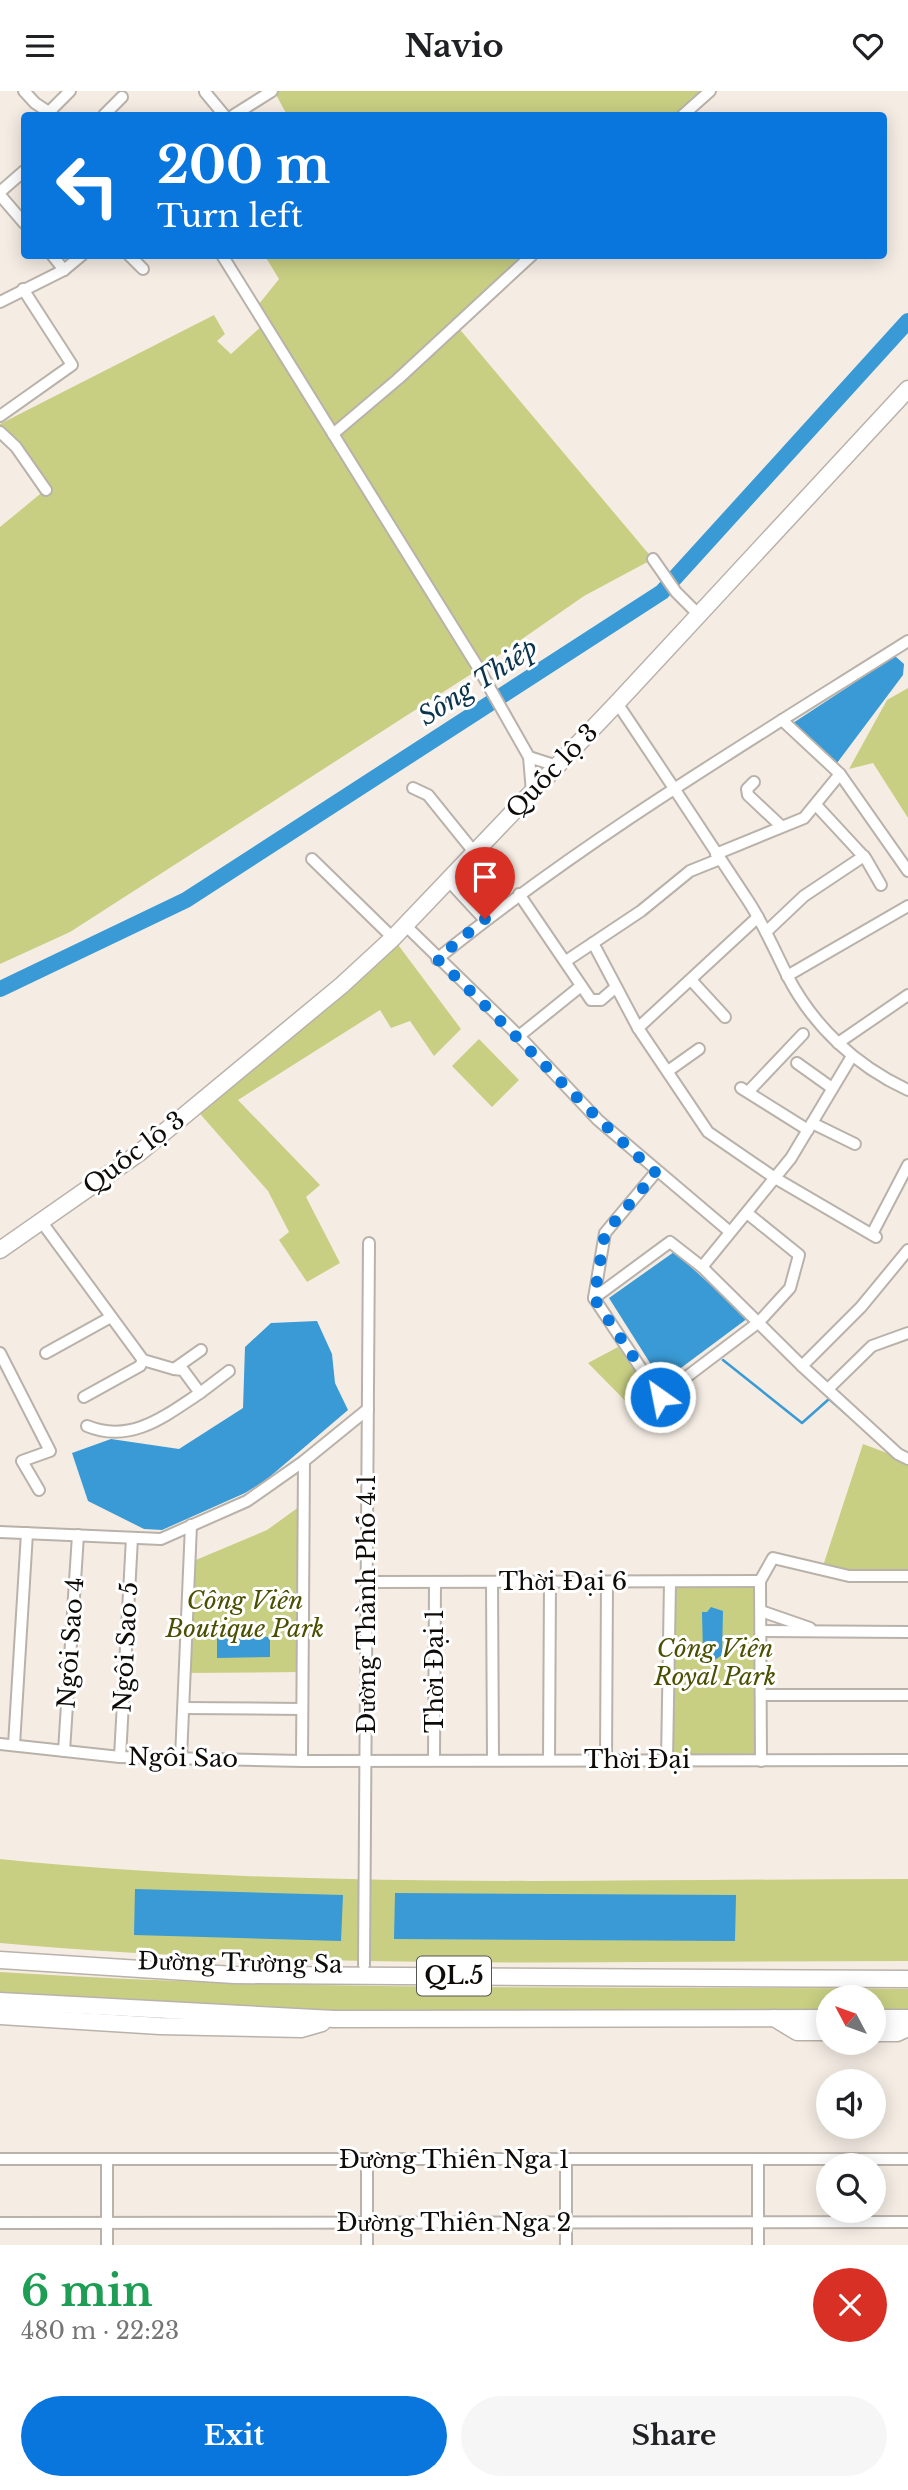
<!DOCTYPE html>
<meta charset="utf-8">
<style>
body{margin:0;font-family:"Libre Baskerville",serif;background:#f6f6f6;color:#202124;height:100vh;display:flex;flex-direction:column;font-size:26px;white-space:nowrap}
*{box-sizing:border-box;margin:0}
p{font-size:23px;color:#757577}
.icon{flex:none;width:38px;height:38px;fill:none;stroke:currentColor;stroke-width:2;stroke-linecap:round;stroke-linejoin:round}
.map{position:relative;height:2154px;overflow:hidden}
.side{display:flex;flex-direction:column;background:#fff;flex:1}
.side>*{flex:none}
.hud{position:absolute;left:21px;top:21px;width:866px;height:147px;border-radius:7px;box-shadow:0 4px 18px #0003;background:#0976dd;color:#fff;overflow:hidden}
.needle{width:46px;rotate:311deg}
.buttons{position:absolute;left:816px;top:1894px;display:grid;gap:14px}
.buttons a{display:grid;place-items:center;width:70px;height:70px;border-radius:50%;background:#fff;box-shadow:0 4px 18px #0003;font-size:35px}
.pin{position:absolute;display:grid;place-items:center;width:60px;height:60px;color:#fff;margin:-72px -30px;border-radius:50% 50% 50% 0;rotate:-45deg;box-shadow:0 0 7px #0007}
.pin .icon{rotate:45deg}
.me{position:absolute;width:77px;margin:-38px;rotate:327deg;stroke-linejoin:round;filter:drop-shadow(0 0 5px #0008)}
.turn{display:flex;align-items:center;gap:24px;height:147px;padding:0 21px;font-size:32px}
.turn .icon{width:91px;height:91px;stroke-width:2.5}
.turn b{display:block;font-size:49px;line-height:60px}
.round{display:grid;place-items:center;flex:none;width:74px;height:74px;border-radius:37px;background:#f6f6f6}
.headline{display:flex;align-items:center;justify-content:space-between;height:119px;padding:0 21px}
h1{font-size:42px;font-weight:700;line-height:52px;color:#1e9e55}
.action{display:flex;gap:14px;margin-top:auto;padding:14px 21px}
.action a{flex:1;height:80px;border-radius:42px;background:#0976dd;color:#fff;font-size:28px;font-weight:700;line-height:80px;text-align:center}
.action a+a{background:#f6f6f6;color:#202124}
header{display:flex;justify-content:space-between;align-items:center;height:91px;padding:0 21px;background:#fff;font-size:32px;font-weight:700}
.map>svg:first-child{display:block}
.green{fill:#c8cf83}
.water{fill:#399ad5}
.lines{fill:none;stroke-linecap:round;stroke-linejoin:round}
.stream{stroke:#399ad5;stroke-width:2.5}
.river{stroke:#399ad5;stroke-width:16}
.minor-casing{stroke:#b9b2aa;stroke-width:14}
.highway-casing{stroke:#b9b2aa;stroke-width:19}
.minor{stroke:#fff;stroke-width:10}
.highway{stroke:#fff;stroke-width:16}
.route{stroke:#0976dd;stroke-width:12;stroke-dasharray:0 21.6}
.labels{text-anchor:middle;stroke-width:6;stroke-linejoin:round;paint-order:stroke}
.shield{fill:#fff;stroke:#565453;stroke-width:2}
.shield-label{font-size:23px;font-weight:bold;fill:#0e0b09}
.street-label{font-size:24px;fill:#0e0b09;stroke:#fff}
.park-label{font-size:24px;font-style:italic;fill:#4b4f00;stroke:#fff}
.water-label{font-size:26px;font-style:italic;fill:#0b344d;stroke:#fff}
</style>
<header><svg class="icon" aria-label="menu" viewBox="0 0 24 24"><path d="M4 6h16M4 12h16M4 18h16"/></svg>Navio<svg class="icon" aria-label="heart" viewBox="0 0 24 24"><path d="M12 20l-8-8c-3-5 5-10 8-4 3-6 11-1 8 4z"/></svg></header>
<div class="map">
<svg width="908" height="2154" viewBox="0 0 908 2154">
<rect width="100%" height="100%" fill="#f5ede4"/>
<g class="green">
<polygon points="274,0 708,0 682,24 287,24"/>
<polygon points="265,165 532,165 457,235 653,468 584,505 479,578 70,841 0,873 0,436 45,399 0,340 0,333 214,224 225,243 217,250 231,263 264,233 255,218 279,188"/>
<polygon points="908,597 908,727 873,672 849,678 887,609"/>
<polygon points="393,847 461,938 434,965 410,930 391,937 380,919 238,1009 320,1094 306,1106 340,1172 307,1191 279,1149 289,1141 268,1100 194,1016"/>
<polygon points="479,948 519,989 492,1016 452,975"/>
<polygon points="618,1256 668,1326 651,1336 588,1272"/>
<polygon points="863,1353 906,1369 908,1366 908,1485 821,1481"/>
<polygon points="303,1413 302,1581 185,1582 191,1471 267,1439"/>
<polygon points="760,1490 761,1670 667,1670 670,1491"/>
<path d="M0,1768c301,31 606,20 908,20v82c-302,0 -607,9 -908,-18z"/>
<path d="M0,1881c302,20 605,14 908,17v23h-35v-15h-45v15l-564,-2 -264,-15z"/>
</g>
<g class="water">
<polygon points="895,565 904,573 903,584 837,672 790,634"/>
<polygon points="674,1161 748,1227 662,1291 609,1207"/>
<polygon points="317,1230 332,1263 335,1292 348,1319 266,1389 245,1402 162,1439 144,1438 88,1410 72,1362 111,1348 179,1358 243,1317 245,1256 271,1232"/>
<polygon points="711,1516 723,1520 722,1564 712,1571 703,1563 702,1521 707,1521"/>
<polygon points="243,1541 253,1546 270,1546 270,1566 217,1567 217,1546 237,1546"/>
<polygon points="135,1798 343,1804 341,1850 134,1844"/>
<polygon points="395,1802 736,1804 735,1850 394,1848"/>
</g>
<g class="lines">
<polyline class="stream" points="723,1269 802,1332 829,1308 852,1328"/>
<polyline class="river" points="0,898 186,809 662,501 908,230"/>
<g class="minor-casing">
<g id="minor">
<polyline points="24,0 35,12 53,24"/>
<polyline points="205,1 224,24"/>
<polyline points="50,20 70,0"/>
<polyline points="104,24 122,6"/>
<polyline points="234,24 272,0"/>
<polyline points="683,24 710,0"/>
<polyline points="0,101 24,80"/>
<polyline points="0,104 24,132"/>
<polyline points="52,164 64,179"/>
<polyline points="129,164 143,178"/>
<polyline points="222,164 479,578 529,666 532,701"/>
<polyline points="0,211 64,179 82,164"/>
<polyline points="0,325 72,274 23,198"/>
<polyline points="0,341 16,356 46,399"/>
<polyline points="333,343 398,288 532,164"/>
<polyline points="653,468 676,501 699,524"/>
<path d="M617,612c44,65 87,131 130,196 16,24 27,50 40,76 26,51 69,91 121,115"/>
<polyline points="782,629 840,683 908,780"/>
<polyline points="529,666 557,675"/>
<polyline points="754,691 747,698 748,704 781,735"/>
<polyline points="413,697 428,704 474,761"/>
<polyline points="816,714 866,768 881,794"/>
<polyline points="716,763 804,727 840,683"/>
<polyline points="312,768 393,847"/>
<polyline points="448,789 485,829"/>
<polyline points="519,803 591,909 601,909 616,896"/>
<polyline points="405,834 519,945 598,1029 730,1141"/>
<polyline points="766,841 804,805 864,765"/>
<polyline points="593,852 638,937 708,1041 775,1087 876,1146"/>
<path d="M437,868c148,-120 311,-217 471,-318"/>
<polyline points="566,870 641,820 690,780 720,768"/>
<polyline points="787,885 908,815"/>
<polyline points="691,889 725,926"/>
<polyline points="638,937 758,826"/>
<polyline points="519,945 581,895"/>
<polyline points="838,952 908,904"/>
<polyline points="797,972 832,997"/>
<polyline points="668,980 699,958"/>
<polyline points="741,997 808,1039"/>
<polyline points="748,1001 803,943"/>
<polyline points="812,1032 855,1053"/>
<polyline points="656,1081 605,1142 594,1207 660,1306 759,1231 790,1197 799,1164 747,1122"/>
<polyline points="41,1130 143,1269 174,1278 201,1259"/>
<polyline points="872,1143 908,1074"/>
<polyline points="702,1176 802,1275 898,1363 908,1368"/>
<polyline points="594,1207 670,1151 702,1176 791,1067 852,965"/>
<polyline points="0,1262 50,1360 22,1370 39,1399"/>
<polyline points="46,1262 111,1226"/>
<polyline points="802,1275 861,1216 908,1159"/>
<polyline points="828,1298 872,1255 908,1242"/>
<polyline points="200,1302 229,1280"/>
<polyline points="84,1306 140,1275 143,1269"/>
<path d="M87,1335c44,18 78,-10 113,-33l-17,-23 -9,-1"/>
<polyline points="0,1441 161,1448 247,1410 304,1370 368,1318"/>
<polyline points="367,1491 760,1490"/>
<polyline points="492,1491 493,1669"/>
<polyline points="761,1520 810,1537"/>
<polyline points="761,1540 908,1541"/>
<polyline points="762,1604 908,1604"/>
<polyline points="184,1617 302,1618"/>
<polyline points="0,1653 120,1666 302,1670 908,1669"/>
<polyline points="14,1654 27,1442"/>
<polyline points="64,1660 78,1444"/>
<polyline points="120,1666 132,1447"/>
<polyline points="181,1667 191,1434"/>
<polyline points="434,1668 435,1491"/>
<polyline points="549,1669 550,1491"/>
<polyline points="606,1669 607,1491"/>
<polyline points="302,1670 304,1370"/>
<polyline points="667,1670 670,1491"/>
<polyline points="761,1670 760,1490 773,1467 849,1485 908,1485"/>
<polyline points="364,1874 369,1152"/>
<polyline points="0,2068 908,2068"/>
<polyline points="107,2068 107,2154"/>
<polyline points="0,2132 908,2131"/>
<polyline points="367,2154 367,2069"/>
<polyline points="566,2154 566,2069"/>
<polyline points="758,2154 758,2068"/>
</g>
</g>
<g class="highway-casing">
<g id="highway">
<polyline points="0,1159 139,1062 342,894 393,847 617,612 908,298"/>
<polyline points="0,1869 234,1884 908,1888"/>
<polyline points="0,1910 334,1928 828,1927"/>
<polyline points="0,1925 160,1935 301,1938 322,1932"/>
<polyline points="774,1927 797,1941 828,1941"/>
<polyline points="873,1927 908,1927"/>
<polyline points="873,1942 897,1942 908,1937"/>
</g>
</g>
<use href="#minor" class="minor"/>
<use href="#highway" class="highway"/>
</g>
<g class="lines">
<path class="route" d="M485,828l-48,40c74,70 143,145 219,214l-51,60 -11,65 66,99"/>
</g>
<g class="labels">
<rect class="shield" x="417" y="1865.5" width="74" height="39" rx="5"/>
<g class="shield-label">
<text x="454" y="1893">QL.5</text>
</g>
<g class="street-label">
<text transform="translate(552 680) rotate(-46)" y="8">Quốc lộ 3</text>
<text transform="translate(134 1062) rotate(-37)" y="8">Quốc lộ 3</text>
<text x="563" y="1499">Thời Đại 6</text>
<text transform="translate(367 1513) rotate(-90)" y="8">Đường Thành Phố 4.1</text>
<text transform="translate(71 1552) rotate(-86)" y="8">Ngôi Sao 4</text>
<text transform="translate(126 1556) rotate(-87)" y="8">Ngôi Sao 5</text>
<text transform="translate(435 1580) rotate(-90)" y="8">Thời Đại 1</text>
<text transform="translate(183 1667) rotate(1)" y="8">Ngôi Sao</text>
<text x="637" y="1677">Thời Đại</text>
<text transform="translate(240 1872) rotate(1)" y="8">Đường Trường Sa</text>
<text x="454" y="2077">Đường Thiên Nga 1</text>
<text x="454" y="2140">Đường Thiên Nga 2</text>
</g>
<g class="park-label">
<text x="245" y="1518">Công Viên<tspan x="245" dy="28">Boutique Park</tspan></text>
<text x="715" y="1566">Công Viên<tspan x="715" dy="28">Royal Park</tspan></text>
</g>
<g class="water-label">
<text transform="translate(478 591) rotate(-33)" y="9">Sông Thiếp</text>
</g>
</g>
</svg>
<div class="buttons">
<a><svg class="needle" viewBox="-14 -14 28 28"><path d="M0-13l5 13h-10z" fill="#e53935"/><path d="M0 13l5-13h-10z" fill="#757577"/></svg></a>
<a><svg class="icon" aria-label="sound" viewBox="0 0 24 24"><path d="M4 9h4l5-4v14l-5-4H4zM17 9q2 3 0 6"/></svg></a>
<a><svg class="icon" aria-label="search" viewBox="0 0 24 24"><circle cx="10" cy="10" r="6"/><path d="M15 15l6 6"/></svg></a>
</div>
<div class="pin" style="left:485px;top:828px;background:#d93025"><svg class="icon" aria-label="arrive" viewBox="0 0 24 24"><path d="M6 21V4h12l-3 4 3 4H6"/></svg></div>
<svg class="me" style="left:660px;top:1306px" viewBox="-20 -20 40 40"><circle r="17" fill="#0976dd" stroke="#fff" stroke-width="3"/><path d="M0-11L8 9 0 5-8 9z" fill="#fff"/></svg>
<div class="hud">
<div class="turn"><svg class="icon" aria-label="left" viewBox="0 0 24 24"><path d="M17 20v-9H6M10 6l-5 5 5 5"/></svg><div><b>200 m</b>Turn left</div></div>
</div>
</div>
<section class="side">
<div class="headline"><div><h1>6 min</h1><p>480 m · 22:23</p></div><a class="round" style="background:#d93025;color:#fff"><svg class="icon" aria-label="close" viewBox="0 0 24 24"><path d="M6 6l12 12M18 6L6 18"/></svg></a></div>
<div class="action"><a>Exit</a><a>Share</a></div>
</section>
